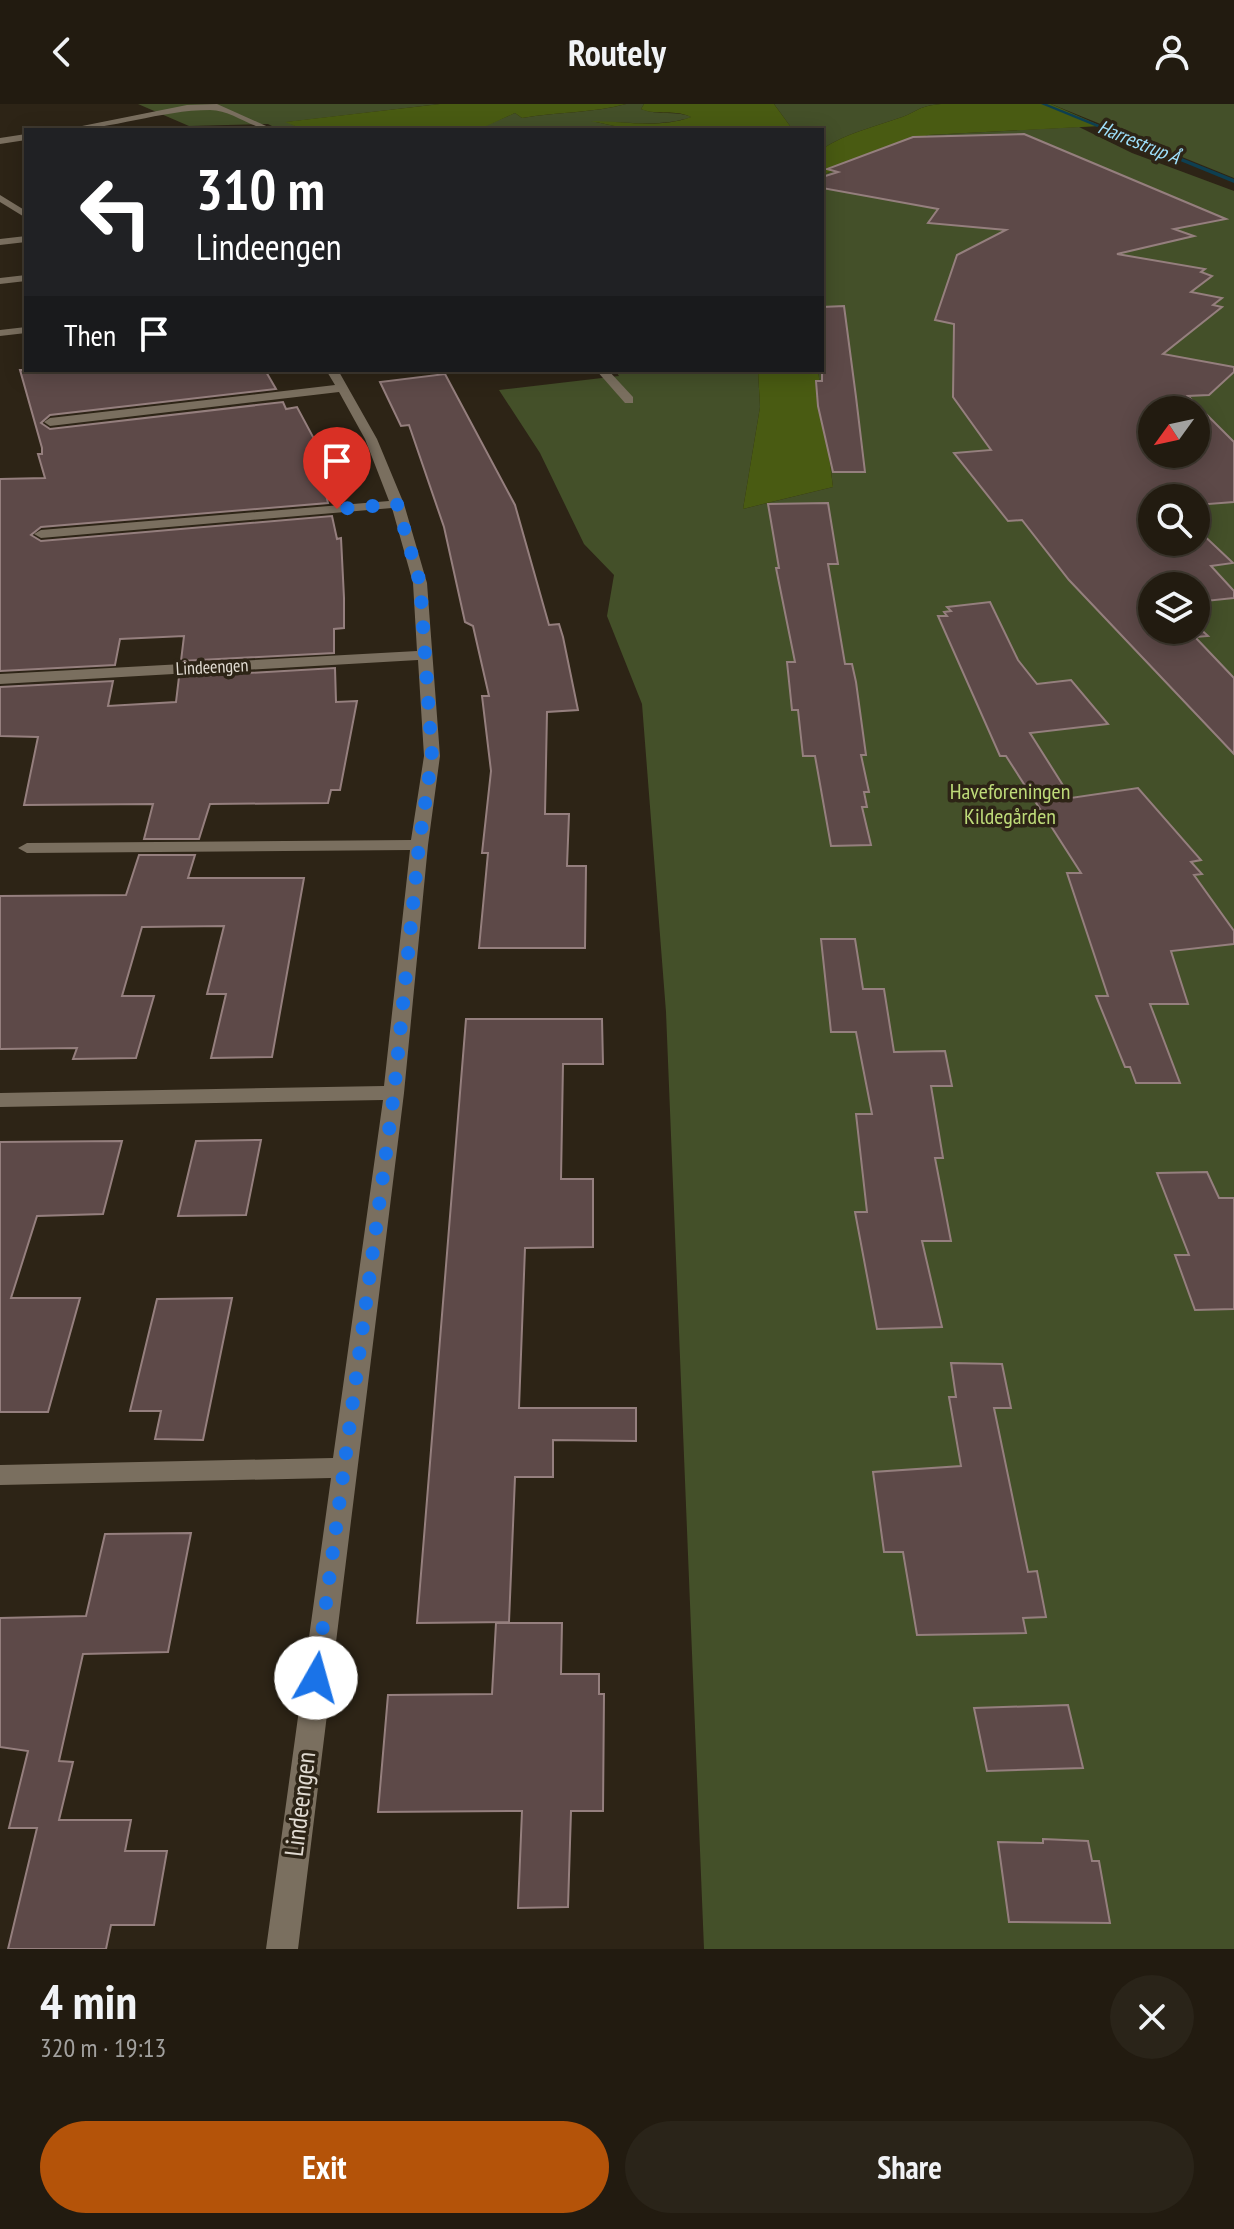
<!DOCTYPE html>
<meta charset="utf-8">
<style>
body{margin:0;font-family:"PT Sans Narrow",sans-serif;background:#2a2419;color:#f1f3f6;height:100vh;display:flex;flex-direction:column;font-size:30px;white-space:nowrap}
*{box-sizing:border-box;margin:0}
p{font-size:26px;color:#a2a19f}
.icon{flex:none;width:44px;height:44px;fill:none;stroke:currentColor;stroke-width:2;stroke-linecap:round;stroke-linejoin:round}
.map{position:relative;height:1845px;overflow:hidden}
.side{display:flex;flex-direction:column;background:#221b10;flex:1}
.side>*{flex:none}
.banner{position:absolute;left:24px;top:24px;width:800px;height:244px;border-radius:0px;box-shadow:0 4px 20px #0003,0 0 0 2px #3f3930;background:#202124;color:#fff;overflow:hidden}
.needle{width:52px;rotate:237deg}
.fabs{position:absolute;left:1138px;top:292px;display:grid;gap:16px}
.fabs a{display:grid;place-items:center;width:72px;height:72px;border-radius:50%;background:#221b10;box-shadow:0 4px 20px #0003,0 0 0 2px #3f3930;font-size:40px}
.pin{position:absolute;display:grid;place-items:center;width:68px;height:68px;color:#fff;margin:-82px -34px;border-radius:50% 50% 50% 0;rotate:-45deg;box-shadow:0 0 8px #0007}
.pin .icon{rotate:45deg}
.me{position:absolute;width:88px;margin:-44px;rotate:7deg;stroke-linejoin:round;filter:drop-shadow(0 0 6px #0008)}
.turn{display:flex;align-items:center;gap:28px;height:168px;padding:0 40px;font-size:36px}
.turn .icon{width:104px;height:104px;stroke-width:2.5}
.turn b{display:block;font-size:56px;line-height:68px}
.then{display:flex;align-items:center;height:76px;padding:0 40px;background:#0003;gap:16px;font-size:30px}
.round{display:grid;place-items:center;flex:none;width:84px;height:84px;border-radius:42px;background:#2a2419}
.head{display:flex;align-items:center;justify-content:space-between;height:136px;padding:0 40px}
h1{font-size:48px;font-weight:600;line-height:60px}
.button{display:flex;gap:16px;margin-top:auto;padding:16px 40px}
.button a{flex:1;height:92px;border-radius:48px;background:#b45309;color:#fff;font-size:32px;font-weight:600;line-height:92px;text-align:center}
.button a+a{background:#2a2419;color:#f1f3f6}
header{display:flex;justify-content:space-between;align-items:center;height:104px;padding:0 40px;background:#221b10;font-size:36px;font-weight:600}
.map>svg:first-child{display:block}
.green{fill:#445029;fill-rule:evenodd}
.forest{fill:#495b12}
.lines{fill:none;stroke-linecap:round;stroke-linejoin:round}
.stream{fill:#0e3f51;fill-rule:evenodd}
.building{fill:#5d4948;stroke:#957f7e;stroke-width:2;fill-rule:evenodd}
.minor{fill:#7a6f5f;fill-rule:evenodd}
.route{stroke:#1a73e8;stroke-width:14;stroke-dasharray:0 25.2}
.labels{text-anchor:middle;stroke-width:7;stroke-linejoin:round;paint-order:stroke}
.far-street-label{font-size:18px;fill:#e1dbd2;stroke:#2d2416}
.far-water-label{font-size:20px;font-style:italic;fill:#9edffb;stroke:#2d2416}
.park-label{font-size:22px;fill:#bedb79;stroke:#2d2416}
.near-street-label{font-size:26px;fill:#e1dbd2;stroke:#2d2416}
</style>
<header><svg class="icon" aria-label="back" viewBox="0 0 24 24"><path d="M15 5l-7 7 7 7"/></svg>Routely<svg class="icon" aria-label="person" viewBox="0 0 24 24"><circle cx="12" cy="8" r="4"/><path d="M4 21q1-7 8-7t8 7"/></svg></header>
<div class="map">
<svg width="1234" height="1845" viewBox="0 0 1234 1845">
<rect width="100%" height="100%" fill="#2d2416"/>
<g class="green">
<polygon points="138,0 440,0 287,18 305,26 280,26 268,20 189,22"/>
<path d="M626,0h18l-3,5c17,7 35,1 51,8 -34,11 -60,4 -96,5l37,8h-158l40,-17 7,5c35,-6 71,-5 104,-14z"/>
<path d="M774,0h167c-24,2 -23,8 -42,14 -28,10 -52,15 -77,31v-19h-29z"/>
<polygon points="1051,0 1234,0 1234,74"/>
<path d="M1079,23l53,26 102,38v1758h-530l-38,-937 -24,-308 -35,-88 7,-41 -30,-31 -44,-91 -41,-63 120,-14 -4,-6h143l2,37 -17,102 90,-22 -15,-117h4v-195l106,-40zM1152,306h44v44h-44zM1152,394h44v44h-44zM1152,482h44v44h-44z"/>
</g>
<g class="forest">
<path d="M440,0h186c-33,9 -70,8 -104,14l-7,-5 -37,17h-173l-20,-8z"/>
<path d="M644,0h130l19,26h-160l-42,-9c34,0 68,8 100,-4 -15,-8 -34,-1 -50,-8z"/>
<path d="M941,0h110l50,22 -173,9 -106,40v-26c25,-16 49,-21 77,-31 19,-6 18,-12 42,-14z"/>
<polygon points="758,266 818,266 833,383 743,405 760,303"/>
</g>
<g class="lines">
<polygon class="stream" points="1041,0 1047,0 1234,75 1234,79"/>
</g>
<g class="building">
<path d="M1024,30l202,85 -52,10 20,7 -77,18 88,15 -4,3 11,4 -21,16 31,6 -9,7 9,2 -59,47 71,13v5l-25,23 -21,1 46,46v60l-38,3v-7h-44v44h44v-14l37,35 -22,3 23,25v7l-38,4v-16h-44v44h44v-5l12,11 -13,1 39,41v76l-165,-174 -47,-60 -14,1 -54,-68 37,-3 -38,-53 1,-73 -19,-4 22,-65 49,-25 -78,-7 10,-14 -116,-21v-11l16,-5 -11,-3 86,-32zM1152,306h44v44h-44z"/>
<polygon points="844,202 856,293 865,368 833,368 818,302 816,277 822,277 822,203"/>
<polygon points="20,266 265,266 276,285 50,311 41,319 50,325 283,298 286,305 297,303 328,361 319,361 328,399 41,423 31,431 41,437 332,412 337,435 341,434 344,494 344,524 334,525 334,549 181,557 184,532 120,535 115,561 0,567 0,375 45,374 38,350 42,350 42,344"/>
<polygon points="445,270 515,401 549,521 559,520 563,533 578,606 547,608 545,710 569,710 567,762 586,762 585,844 479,844 488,749 482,749 491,667 482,592 489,592 473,522 465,518 444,423 409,321 401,322 380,278"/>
<polygon points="828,399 838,460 828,460 845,560 852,560 856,578 866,651 861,651 869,688 864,688 867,703 862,703 871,741 831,742 815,652 803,652 798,606 792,606 787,558 795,558 776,464 779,464 768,400"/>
<polygon points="990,498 1018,556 1037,580 1071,576 1108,620 1030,629 1071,694 1138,684 1201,756 1191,758 1202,770 1194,771 1234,827 1234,840 1171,847 1188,900 1150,900 1180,979 1136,979 1130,963 1125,963 1096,892 1108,892 1067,769 1081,769 1006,652 1000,652 938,512 947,512 944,508 951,507 947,503"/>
<polygon points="335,564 336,598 357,597 340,686 331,686 328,699 210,700 199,735 144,735 153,700 24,701 38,633 0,632 0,583 113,577 108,602 176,598 179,573"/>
<polygon points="139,751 195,751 188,774 304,774 272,953 211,954 226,890 207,890 224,822 142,823 122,892 154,892 136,954 73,955 77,944 0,945 0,792 126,791"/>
<polygon points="821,835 855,835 863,885 884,885 894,948 945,947 952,982 931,982 943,1054 935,1054 951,1137 922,1137 942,1223 877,1225 855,1108 867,1108 856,1010 872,1010 856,928 831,928"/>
<polygon points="466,915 602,915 603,960 563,960 561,1075 593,1075 593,1143 525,1144 519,1304 636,1304 636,1337 553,1336 553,1373 515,1373 509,1518 417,1519"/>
<polygon points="261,1036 246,1111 178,1112 196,1037"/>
<polygon points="122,1037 103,1110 37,1112 11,1194 80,1194 48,1308 0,1308 0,1038"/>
<polygon points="1207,1068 1219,1094 1234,1094 1234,1205 1195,1206 1175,1151 1189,1151 1157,1069"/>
<polygon points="232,1194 203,1336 155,1335 161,1307 130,1307 157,1195"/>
<polygon points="951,1259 1002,1260 1011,1304 994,1304 1028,1468 1037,1467 1046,1513 1023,1514 1026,1529 917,1531 903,1448 884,1448 873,1368 961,1362 949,1293 956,1293"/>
<polygon points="191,1429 168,1548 83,1550 59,1657 73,1658 59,1716 131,1716 125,1747 167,1747 154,1821 111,1821 106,1845 8,1845 37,1724 9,1724 28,1647 0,1643 0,1514 86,1512 105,1430"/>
<polygon points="496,1519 562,1519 561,1570 599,1570 599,1590 604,1590 603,1707 571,1707 568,1803 518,1804 522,1707 378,1708 388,1591 492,1590"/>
<polygon points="1068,1601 1083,1664 987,1667 974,1604"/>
<polygon points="1043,1735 1088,1737 1092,1757 1099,1757 1110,1819 1009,1818 998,1738 1043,1739"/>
</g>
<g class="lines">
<g class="minor">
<path d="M217,0l58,26c-23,0 -42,-20 -65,-20 -50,0 -98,20 -148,20l125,-25z"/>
<polygon points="26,30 26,36 0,40 0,34"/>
<polygon points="0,91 26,107 26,114 0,98"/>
<polygon points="26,132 26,138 0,141 0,135"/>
<polygon points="26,171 26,177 0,180 0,174"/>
<polygon points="26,223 26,229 0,232 0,226"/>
<polygon points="326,266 338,266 377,335 404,400 427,479 440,652 428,741 404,989 298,1845 266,1845 331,1374 0,1381 0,1361 333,1354 383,996 0,1003 0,989 384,982 410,746 27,749 18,744 27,739 411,736 424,652 418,556 0,580 0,570 417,547 413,479 392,404 41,434 34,430 41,426 389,397 365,335 339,288 50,322 44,318 50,314 335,281"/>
<polygon points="596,266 608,266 633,293 633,299 625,299"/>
</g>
</g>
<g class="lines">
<polyline class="route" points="316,1574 394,989 419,741 432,652 420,479 397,400 337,405"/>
</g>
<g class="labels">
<g class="far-street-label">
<text transform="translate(212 563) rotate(-3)" y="6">Lindeengen</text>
</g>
<g class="far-water-label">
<text transform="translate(1139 38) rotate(22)" y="7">Harrestrup Å</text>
</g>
<g class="park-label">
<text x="1010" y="695">Haveforeningen<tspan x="1010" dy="25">Kildegården</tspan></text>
</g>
<g class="near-street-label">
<text transform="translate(300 1700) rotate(-83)" y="9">Lindeengen</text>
</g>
</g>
</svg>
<div class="fabs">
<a><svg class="needle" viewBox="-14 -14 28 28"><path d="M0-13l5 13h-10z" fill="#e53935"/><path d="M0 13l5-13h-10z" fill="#a2a19f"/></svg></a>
<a><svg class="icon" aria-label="search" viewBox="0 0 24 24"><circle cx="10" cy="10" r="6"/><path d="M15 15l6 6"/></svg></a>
<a><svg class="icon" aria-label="layers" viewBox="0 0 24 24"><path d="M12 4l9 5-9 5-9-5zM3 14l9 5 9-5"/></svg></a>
</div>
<div class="pin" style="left:337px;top:405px;background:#d93025"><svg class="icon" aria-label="arrive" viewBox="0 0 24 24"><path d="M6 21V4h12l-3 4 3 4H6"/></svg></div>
<svg class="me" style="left:316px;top:1574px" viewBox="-20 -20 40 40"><circle r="19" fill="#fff"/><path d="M0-13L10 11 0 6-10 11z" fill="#1a73e8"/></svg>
<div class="banner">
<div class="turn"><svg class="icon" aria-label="left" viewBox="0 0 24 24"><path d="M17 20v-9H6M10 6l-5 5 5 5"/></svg><div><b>310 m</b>Lindeengen</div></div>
<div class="then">Then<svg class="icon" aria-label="arrive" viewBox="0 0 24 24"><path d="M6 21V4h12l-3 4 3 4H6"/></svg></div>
</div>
</div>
<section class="side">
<div class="head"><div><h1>4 min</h1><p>320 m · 19:13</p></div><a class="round"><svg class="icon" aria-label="close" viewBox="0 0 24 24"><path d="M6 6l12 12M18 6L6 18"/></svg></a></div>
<div class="button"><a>Exit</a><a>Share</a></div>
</section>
